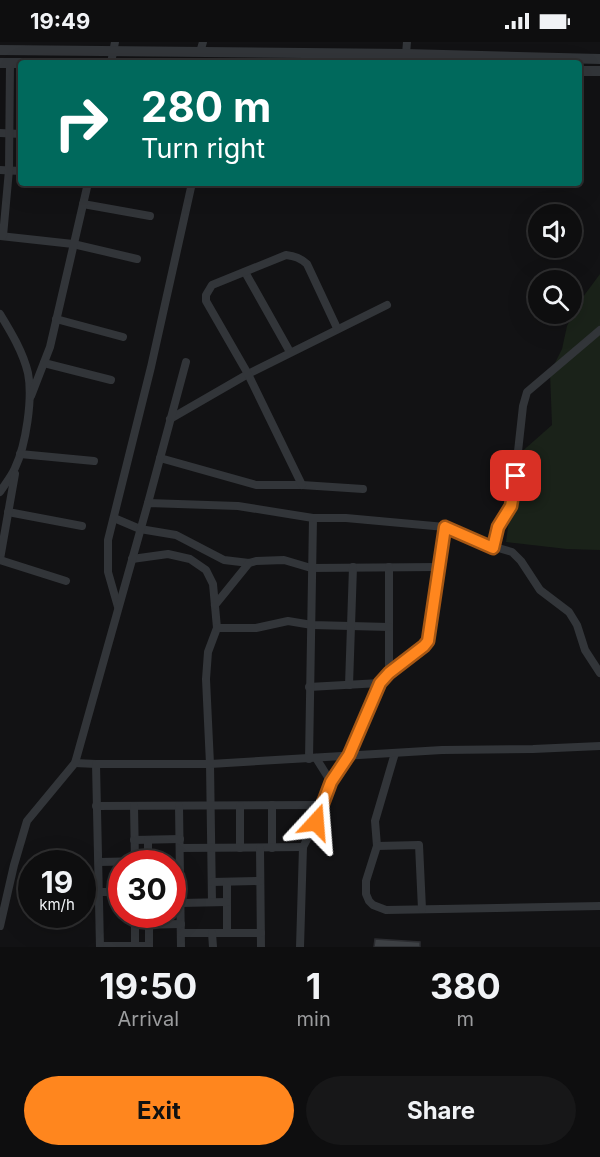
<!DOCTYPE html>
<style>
body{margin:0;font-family:Inter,sans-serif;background:#171718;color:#f1f3f6;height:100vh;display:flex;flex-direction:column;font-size:22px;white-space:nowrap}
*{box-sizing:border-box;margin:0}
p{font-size:20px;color:#9b9c9e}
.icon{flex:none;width:33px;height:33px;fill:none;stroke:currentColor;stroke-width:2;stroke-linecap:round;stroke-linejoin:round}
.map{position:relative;height:905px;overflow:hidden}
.side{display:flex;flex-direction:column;background:#0e0e0f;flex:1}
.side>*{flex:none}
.guide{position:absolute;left:18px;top:18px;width:564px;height:126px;border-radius:6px;box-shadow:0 6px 24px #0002,0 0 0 2px #2e2e2f;background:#00695c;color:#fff;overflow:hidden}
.buttons{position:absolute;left:528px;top:162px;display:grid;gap:12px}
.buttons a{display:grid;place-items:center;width:54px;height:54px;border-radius:50%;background:#0e0e0f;box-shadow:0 6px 24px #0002,0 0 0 2px #2e2e2f;font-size:30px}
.speed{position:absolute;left:18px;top:808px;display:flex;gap:12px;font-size:30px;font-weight:700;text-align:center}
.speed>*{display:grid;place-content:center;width:78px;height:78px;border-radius:50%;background:#0e0e0f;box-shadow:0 6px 24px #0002,0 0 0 2px #2e2e2f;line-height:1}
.speed small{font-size:15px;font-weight:400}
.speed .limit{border:9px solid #d22;background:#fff;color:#111}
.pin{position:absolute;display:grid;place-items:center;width:51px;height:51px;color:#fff;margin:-26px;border-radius:12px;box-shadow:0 3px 9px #0006}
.me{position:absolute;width:66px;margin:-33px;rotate:19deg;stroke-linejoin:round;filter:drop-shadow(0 0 4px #0008)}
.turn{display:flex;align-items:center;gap:21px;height:126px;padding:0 24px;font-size:27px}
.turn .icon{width:78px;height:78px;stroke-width:2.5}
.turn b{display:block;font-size:42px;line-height:51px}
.eta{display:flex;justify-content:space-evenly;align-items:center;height:102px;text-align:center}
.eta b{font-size:36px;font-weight:700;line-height:42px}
.primary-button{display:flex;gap:12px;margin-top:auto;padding:12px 24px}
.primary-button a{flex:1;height:69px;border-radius:36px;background:#ff861e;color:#111;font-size:24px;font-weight:700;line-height:69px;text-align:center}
.primary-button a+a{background:#171718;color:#f1f3f6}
.status{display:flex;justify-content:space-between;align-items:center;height:42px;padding:0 30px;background:#0e0e0f;direction:ltr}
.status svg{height:16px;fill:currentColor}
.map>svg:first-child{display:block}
.green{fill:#1a2219}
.building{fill:#3d4044;stroke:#2b2c30;stroke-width:1.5}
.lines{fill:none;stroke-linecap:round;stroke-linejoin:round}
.minor{stroke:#323539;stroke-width:8}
.tertiary{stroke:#323539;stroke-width:10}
.route-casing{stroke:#a65714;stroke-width:15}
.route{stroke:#ff861e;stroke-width:10}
</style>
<div class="status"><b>19:49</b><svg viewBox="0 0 49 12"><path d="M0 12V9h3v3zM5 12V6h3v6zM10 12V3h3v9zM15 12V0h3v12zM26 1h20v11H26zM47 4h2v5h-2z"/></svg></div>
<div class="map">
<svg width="600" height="905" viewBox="0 0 600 905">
<rect width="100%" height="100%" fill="#121214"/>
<polygon class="green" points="600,232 600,508 567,507 506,500 518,413 552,383 550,331 562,307 567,284 580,259"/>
<polygon class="building" points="375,897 420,900 420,905 374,905"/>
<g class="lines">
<g class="minor">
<polyline points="200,10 203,0"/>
<polyline points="406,12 407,0"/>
<polyline points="111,21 115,0"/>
<polyline points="0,91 21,92"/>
<polyline points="0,128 21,129"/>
<polyline points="83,162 150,174"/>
<polyline points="0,194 73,202 137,217"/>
<polyline points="3,194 9,128 10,21"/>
<polyline points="245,230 290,310"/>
<path d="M0,272c11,18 23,38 28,59 5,25 -2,72 -13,95 -4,9 -10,16 -15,24"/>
<polyline points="56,277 123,295"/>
<polyline points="44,321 111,338"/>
<polyline points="31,354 50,305 88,141"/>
<polyline points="170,377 248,332 387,263"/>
<polyline points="20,412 94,419"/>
<polyline points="160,416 256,443 302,443 363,447"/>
<path d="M302,443l-54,-111 -42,-73v-6l6,-10 74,-30c9,1 14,3 21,9l30,64"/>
<polyline points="148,461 186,320"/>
<polyline points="8,470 82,484"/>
<polyline points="114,476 140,487 176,493 224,518 249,521 256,519 284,518 311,526 438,525"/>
<polyline points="493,506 498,485 508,470 513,455 523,364 527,350 600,288"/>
<polyline points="0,517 15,432"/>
<polyline points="132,517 168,512 190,517 206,528 213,542 217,586 208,610 206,637 210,722 212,860"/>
<polyline points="0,518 66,539"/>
<polyline points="389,525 389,631"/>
<polyline points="215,563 249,521"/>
<polyline points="118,565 108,530 108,498 151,325 192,141"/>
<polyline points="217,586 256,586 288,579 312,583 389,585"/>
<polyline points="349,643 353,525"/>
<polyline points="309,645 380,641"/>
<polyline points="395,711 375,779 377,804 366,839 366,852 369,859 373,863 386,868 600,864"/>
<polyline points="316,716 331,740"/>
<polyline points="309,717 313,476"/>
<polyline points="75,721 96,722"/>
<polyline points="272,763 272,806"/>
<polyline points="96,764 322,763"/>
<polyline points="134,764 135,819"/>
<polyline points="179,764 181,905"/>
<polyline points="240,764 240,806"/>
<polyline points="134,798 180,797"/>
<polyline points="148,798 148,822"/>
<polyline points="377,804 419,803 422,867"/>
<polyline points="180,806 303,805"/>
<polyline points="260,806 261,905"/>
<polyline points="99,820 148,819"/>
<polyline points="212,840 260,839"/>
<polyline points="227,840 227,891"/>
<polyline points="99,850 122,850"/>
<polyline points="181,861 227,860"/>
<polyline points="135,873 135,904"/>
<polyline points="135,883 181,882"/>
<polyline points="149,883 149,905"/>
<polyline points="0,884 14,823 27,779 75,721 148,461 238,464 313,476 346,476 445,485 474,499 512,510 521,519 540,548 569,570 577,583 585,608 600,631"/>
<polyline points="181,891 261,891"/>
<polyline points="212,891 213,905"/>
<polyline points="100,904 149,904"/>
<polyline points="100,905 96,722 210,722 442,708 533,707 600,704"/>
<polyline points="300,905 303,805 316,780 331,740 349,713 380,641 389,631 424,604 428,599 445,485"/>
</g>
<g class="tertiary">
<polyline points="0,8 406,12 600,17"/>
<polyline points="0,21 21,21"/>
<polyline points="26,21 93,21"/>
<polyline points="579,29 600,29"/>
</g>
</g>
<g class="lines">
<g class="route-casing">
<polyline id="route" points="316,780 331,740 349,713 380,641 389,631 424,604 428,599 445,485 493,506 498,485 511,464 516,434"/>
</g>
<use href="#route" class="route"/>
</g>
</svg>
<div class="buttons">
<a><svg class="icon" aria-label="sound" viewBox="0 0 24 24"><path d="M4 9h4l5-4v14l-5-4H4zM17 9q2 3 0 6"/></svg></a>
<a><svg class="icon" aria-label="search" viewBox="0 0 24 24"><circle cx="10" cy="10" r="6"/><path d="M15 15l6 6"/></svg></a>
</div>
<div class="speed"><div>19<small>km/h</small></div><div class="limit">30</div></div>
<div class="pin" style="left:516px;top:434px;background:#d93025"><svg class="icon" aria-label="arrive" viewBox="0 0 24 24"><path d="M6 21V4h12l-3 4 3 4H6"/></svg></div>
<svg class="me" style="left:316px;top:780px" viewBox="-20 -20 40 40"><path d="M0-17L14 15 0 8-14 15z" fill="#ff861e" stroke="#fff" stroke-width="4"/></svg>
<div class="guide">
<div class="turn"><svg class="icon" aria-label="right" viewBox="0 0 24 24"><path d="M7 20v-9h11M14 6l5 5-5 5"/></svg><div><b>280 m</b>Turn right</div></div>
</div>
</div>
<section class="side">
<div class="eta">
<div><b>19:50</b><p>Arrival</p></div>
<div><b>1</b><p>min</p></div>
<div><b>380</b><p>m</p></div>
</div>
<div class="primary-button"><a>Exit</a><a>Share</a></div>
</section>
